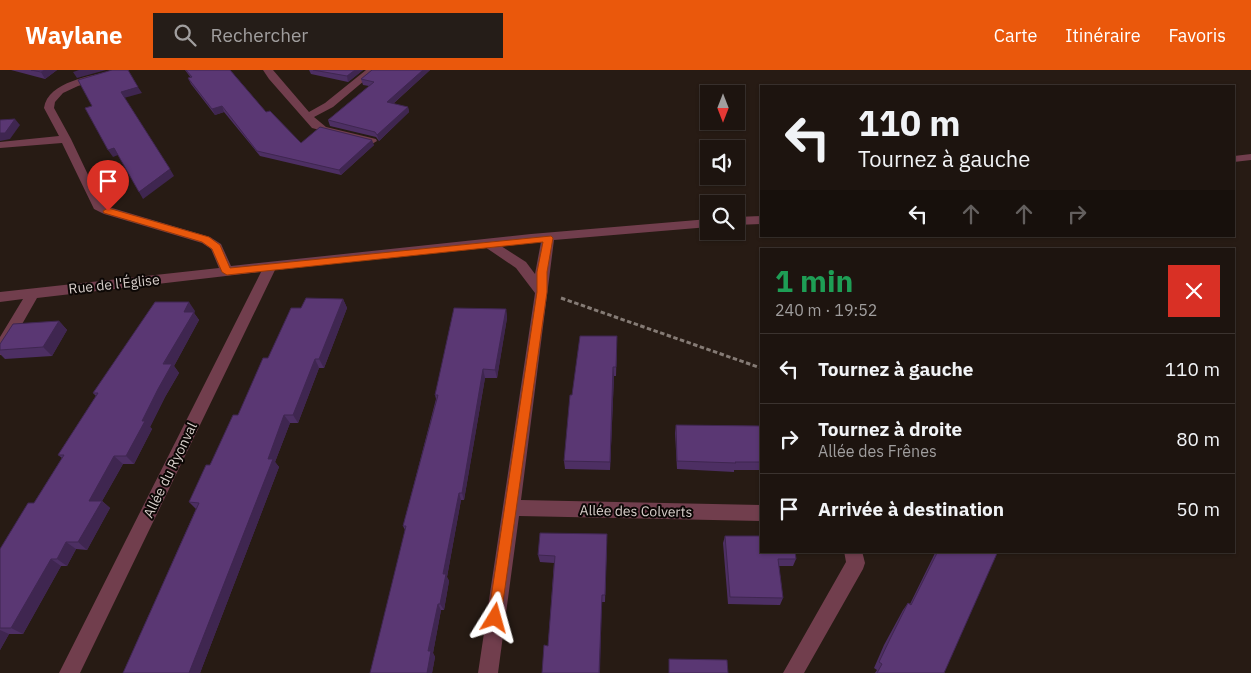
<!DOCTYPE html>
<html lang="fr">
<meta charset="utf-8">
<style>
body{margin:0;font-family:"IBM Plex Sans",sans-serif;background:#251d18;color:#f1f3f6;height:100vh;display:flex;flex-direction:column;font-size:19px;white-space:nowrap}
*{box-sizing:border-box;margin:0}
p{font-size:16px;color:#a09e9e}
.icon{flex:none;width:28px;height:28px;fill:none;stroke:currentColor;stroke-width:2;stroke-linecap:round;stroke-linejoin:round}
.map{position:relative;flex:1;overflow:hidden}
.side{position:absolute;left:760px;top:178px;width:475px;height:305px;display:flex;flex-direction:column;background:#1d140f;border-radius:0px;box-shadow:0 1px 4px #0004,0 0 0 1px #3b332f}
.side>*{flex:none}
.top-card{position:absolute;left:760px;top:15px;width:475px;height:152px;border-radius:0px;box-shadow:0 1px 4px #0004,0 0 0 1px #3b332f;background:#1d140f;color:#f1f3f6;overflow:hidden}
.needle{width:32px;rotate:180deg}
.controls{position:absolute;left:700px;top:15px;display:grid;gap:10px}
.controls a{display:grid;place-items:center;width:45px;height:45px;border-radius:0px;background:#1d140f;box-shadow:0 1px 4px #0004,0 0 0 1px #3b332f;font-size:25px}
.pin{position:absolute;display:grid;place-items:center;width:42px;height:42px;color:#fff;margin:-51px -21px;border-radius:50% 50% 50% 0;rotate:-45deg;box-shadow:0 0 5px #0007}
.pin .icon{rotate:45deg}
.me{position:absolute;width:55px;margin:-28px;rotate:8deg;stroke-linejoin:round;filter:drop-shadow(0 0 4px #0008)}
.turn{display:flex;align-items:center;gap:18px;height:105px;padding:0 15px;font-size:22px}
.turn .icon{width:65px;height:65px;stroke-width:2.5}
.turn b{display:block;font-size:35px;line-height:42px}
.lanes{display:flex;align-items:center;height:48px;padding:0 15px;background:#0003;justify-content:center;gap:25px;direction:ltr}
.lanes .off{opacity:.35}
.round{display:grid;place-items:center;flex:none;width:52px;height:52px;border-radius:0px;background:#251d18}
.summary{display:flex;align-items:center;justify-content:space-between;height:85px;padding:0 15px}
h1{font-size:30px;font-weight:700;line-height:38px;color:#1e9e55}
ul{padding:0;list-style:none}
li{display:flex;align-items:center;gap:15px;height:70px;padding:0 15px;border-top:1px solid #3b332f}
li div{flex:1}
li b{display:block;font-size:19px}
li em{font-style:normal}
header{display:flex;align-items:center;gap:30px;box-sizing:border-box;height:70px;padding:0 25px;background:#ea580c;color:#fff}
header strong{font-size:24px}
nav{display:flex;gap:28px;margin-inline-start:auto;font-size:18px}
.search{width:350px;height:45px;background:#251d18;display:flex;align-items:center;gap:12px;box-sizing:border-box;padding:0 18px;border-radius:0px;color:#a09e9e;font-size:19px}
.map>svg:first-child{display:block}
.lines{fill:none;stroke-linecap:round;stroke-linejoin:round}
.path{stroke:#857b75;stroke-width:3;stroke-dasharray:4.5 2.5;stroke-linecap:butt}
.minor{fill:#713e4d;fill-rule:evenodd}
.wall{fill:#4d2f63}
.shaded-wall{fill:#3f2650}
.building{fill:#5a3773;stroke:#3f2650}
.route{fill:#ea580c;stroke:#983908}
.labels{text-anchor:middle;stroke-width:4;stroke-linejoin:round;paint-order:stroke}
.street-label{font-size:14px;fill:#d8cfcb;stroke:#0c0705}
</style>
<header>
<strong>Waylane</strong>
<div class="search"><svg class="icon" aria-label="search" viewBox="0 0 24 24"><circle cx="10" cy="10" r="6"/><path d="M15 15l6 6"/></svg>Rechercher</div>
<nav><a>Carte</a><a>Itinéraire</a><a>Favoris</a></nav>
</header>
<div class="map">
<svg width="1251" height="603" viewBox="0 0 1251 603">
<rect width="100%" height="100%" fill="#271b14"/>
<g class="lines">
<polyline class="path" points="561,228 761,298"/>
<g class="minor">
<path d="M114,0h15l-51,16 -15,7 -8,9 -1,6 17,31 29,61 2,3 10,5 98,29 11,7 10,22 300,-32 178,-15v8l-155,13 -33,260 240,5v16l-242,-5 -21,157h-20l57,-380 -19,-25 -31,-21 -210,23 -195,403h-21l202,-401 -224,26 -32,56 -5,1v-18l23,-38 -23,3v-10l219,-24 -8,-19 -9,-6 -98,-29 -10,-5 -32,-66 -62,5v-6l59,-6 -15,-28c4,-27 48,-32 70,-38zM541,172l-6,32 -9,-12 -25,-16z"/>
<polygon points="263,0 273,0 309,42 325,33 366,0 377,0 333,37 314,47 326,57 376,69 377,71 372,74 312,58 269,9"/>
<polygon points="1251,84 1251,90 1234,92 1234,86"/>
<polygon points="761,146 761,154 736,155 736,147"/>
<polygon points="844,481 862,481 865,493 863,499 804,603 783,603 846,492"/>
</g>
</g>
<g class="wall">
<polygon points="11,0 57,0 45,9"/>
<polygon points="185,0 230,0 266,42 301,73 374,75 341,105 260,86 224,42 215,45 191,14 188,8 191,8"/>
<polygon points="309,0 363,0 348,12 311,4"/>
<polygon points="372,0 430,0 393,34 408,37 409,42 379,71 376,67 330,56 328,50 369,16 363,15 361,9"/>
<polygon points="343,229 347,238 324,298 319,298 298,353 290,353 275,392 279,397 200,603 123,603 196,439 189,432 238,345 268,288 301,238"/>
<polygon points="506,239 507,248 497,308 485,308 464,430 461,430 447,507 449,511 444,540 441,540 433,583 435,587 432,603 405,460 403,456 436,329 435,325"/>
<polygon points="195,241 194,243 199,250 174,296 179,303 165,327 150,357 152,359 134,394 123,394 102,431 110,438 87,480 76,479 67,496 61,496 23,564 9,564 0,580 0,479 34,433 62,388 58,385 96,326 93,323"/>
<polygon points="59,251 67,260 52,286 5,289 0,284 0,274"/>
<polygon points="617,274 616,306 614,306 610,400 565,399 564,391"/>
<polygon points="676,355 761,356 761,400 734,400 734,402 677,399 675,363"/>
<polygon points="725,466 796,489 793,496 779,496 783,528 780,535 728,534 723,473"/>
<polygon points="607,471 605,532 602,532 548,576 554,493 540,492 538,485"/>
<polygon points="936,481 998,481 944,603 875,603 877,600 874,598 884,575 903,540 908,533 910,534"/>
</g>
<g class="shaded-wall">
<polygon points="45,0 57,0 45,9 41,2"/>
<polygon points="79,0 106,0 77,8 73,2"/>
<polygon points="355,0 363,0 348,12 347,6"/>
<polygon points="423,0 430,0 388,38 387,32"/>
<polygon points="138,17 142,23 124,28 121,22"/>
<polygon points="222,36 224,42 215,45 212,39"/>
<polygon points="408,37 409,42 379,71 377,65"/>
<polygon points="15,49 20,55 10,69 0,71 0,63"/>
<polygon points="372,70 374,75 341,105 339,100"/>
<polygon points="114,78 118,85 113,87 108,80"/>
<polygon points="170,99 174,106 143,129 139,122"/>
<polygon points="343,229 347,238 324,298 319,289"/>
<polygon points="189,232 195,241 194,243 199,250 174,296 179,303 165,327 150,357 152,359 134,394 126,386 142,351 184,242"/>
<polygon points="506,239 507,248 497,308 495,300"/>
<polygon points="59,251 67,260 52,286 43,277"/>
<polygon points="315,289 319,298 298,353 293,345"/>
<polygon points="613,297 614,306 610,400 610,392"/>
<polygon points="483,299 485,308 464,430 462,423"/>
<polygon points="284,345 290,353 275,392 279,397 200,603 189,603"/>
<polygon points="114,386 123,394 102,431 110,438 87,480 78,472 89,431"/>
<polygon points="459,423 461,430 447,507 449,511 444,540 440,534 443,504"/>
<polygon points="66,472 76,479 67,496 57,489"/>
<polygon points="51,489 61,496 23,564 11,558"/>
<polygon points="602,525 600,603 599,603"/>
<polygon points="438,534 441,540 433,583 435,587 432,603 427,603 428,581"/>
<polygon points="0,560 9,564 0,580"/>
</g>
<g class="building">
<polygon points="31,0 45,0 41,2"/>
<polygon points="112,0 128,0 138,17 121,22 170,99 139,122 114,78 108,80 85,38 92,36 78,10"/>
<polygon points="186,0 230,0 266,42 270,41 301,73 320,57 372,70 339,100 257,81 222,36 212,39 188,8 192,7"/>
<polygon points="313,0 355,0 347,6"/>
<polygon points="372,0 423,0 387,32 408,37 377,65 375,62 328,50 374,12 361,9"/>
<polygon points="15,49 5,63 0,63 0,50"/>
<polygon points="306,228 343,229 319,289 315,289 293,345 284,345 268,389 273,389 189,603 123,603 199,433 189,432 206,395 210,395 233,345 238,345 263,288 268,288 291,238 301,238"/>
<polygon points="155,232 189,232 184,242 194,242 163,294 172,294 158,319 142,351 145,351 126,386 114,386 89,431 102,431 78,472 66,472 57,489 51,489 11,558 0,558 0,479 28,433 34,433 64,385 58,385 98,323 93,323"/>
<polygon points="454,238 506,239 495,300 483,299 462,423 459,423 443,504 446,504 440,534 438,534 428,581 431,581 427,603 370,603 406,456 403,456 438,325 435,325"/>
<polygon points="59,251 43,277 0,280 0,274 13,254"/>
<polygon points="580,266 617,266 616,297 613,297 610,392 564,391 570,325 572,325"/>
<polygon points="676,355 761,356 761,392 735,392 736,393 677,391"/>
<polygon points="540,463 607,464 605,525 602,525 599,603 542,603 544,575 548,576 555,486 538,485"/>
<polygon points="725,466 761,466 761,481 795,481 796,489 778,489 783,528 730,527"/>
<polygon points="938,481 998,481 944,603 877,603 882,594 879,592 890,569 908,533 911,535"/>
<polygon points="669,589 727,590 728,603 669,603"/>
</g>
<polygon class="route" points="108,138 209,167 220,175 230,198 551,166 553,168 547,202 547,222 500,553 495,555 490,553 488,548 537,222 537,202 543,172 227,205 222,202 212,179 202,172 104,143 103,141"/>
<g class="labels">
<g class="street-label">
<text transform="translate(114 214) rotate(-6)" y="5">Rue de l'Église</text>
<text transform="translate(170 400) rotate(-64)" y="5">Allée du Ryonval</text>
<text transform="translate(636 441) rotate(1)" y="5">Allée des Colverts</text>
</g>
</g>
</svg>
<div class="controls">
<a><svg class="needle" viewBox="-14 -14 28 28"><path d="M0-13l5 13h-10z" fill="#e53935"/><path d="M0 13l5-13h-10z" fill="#a09e9e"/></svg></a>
<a><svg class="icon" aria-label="sound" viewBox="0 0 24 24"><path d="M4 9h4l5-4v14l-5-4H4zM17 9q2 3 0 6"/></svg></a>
<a><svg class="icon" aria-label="search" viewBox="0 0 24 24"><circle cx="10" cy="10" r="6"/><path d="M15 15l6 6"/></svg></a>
</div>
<div class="pin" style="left:108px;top:141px;background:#d93025"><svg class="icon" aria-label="arrive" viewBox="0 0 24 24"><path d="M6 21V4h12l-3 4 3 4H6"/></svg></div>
<svg class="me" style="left:495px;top:548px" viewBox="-20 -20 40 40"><path d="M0-17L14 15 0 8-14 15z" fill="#ea580c" stroke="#fff" stroke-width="4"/></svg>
<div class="top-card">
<div class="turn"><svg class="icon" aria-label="left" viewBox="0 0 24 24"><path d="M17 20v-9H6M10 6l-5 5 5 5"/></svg><div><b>110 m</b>Tournez à gauche</div></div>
<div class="lanes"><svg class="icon" aria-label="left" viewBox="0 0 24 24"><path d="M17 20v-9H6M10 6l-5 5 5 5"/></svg><svg class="icon off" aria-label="ahead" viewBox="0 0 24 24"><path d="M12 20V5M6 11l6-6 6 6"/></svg><svg class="icon off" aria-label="ahead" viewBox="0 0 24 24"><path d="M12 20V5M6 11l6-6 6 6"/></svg><svg class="icon off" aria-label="right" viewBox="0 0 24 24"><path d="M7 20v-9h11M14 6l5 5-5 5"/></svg></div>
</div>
<section class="side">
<div class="summary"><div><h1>1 min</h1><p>240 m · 19:52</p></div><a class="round" style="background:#d93025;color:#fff"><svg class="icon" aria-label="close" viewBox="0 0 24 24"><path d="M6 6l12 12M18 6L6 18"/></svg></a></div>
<ul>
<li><svg class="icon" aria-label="left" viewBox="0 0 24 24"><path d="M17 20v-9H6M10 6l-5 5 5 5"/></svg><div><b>Tournez à gauche</b></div><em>110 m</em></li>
<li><svg class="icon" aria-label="right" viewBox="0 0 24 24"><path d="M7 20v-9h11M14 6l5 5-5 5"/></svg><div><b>Tournez à droite</b><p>Allée des Frênes</p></div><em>80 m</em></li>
<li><svg class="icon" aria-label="arrive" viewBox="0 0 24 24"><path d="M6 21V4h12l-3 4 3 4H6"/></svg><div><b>Arrivée à destination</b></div><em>50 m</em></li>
</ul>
</section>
</div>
